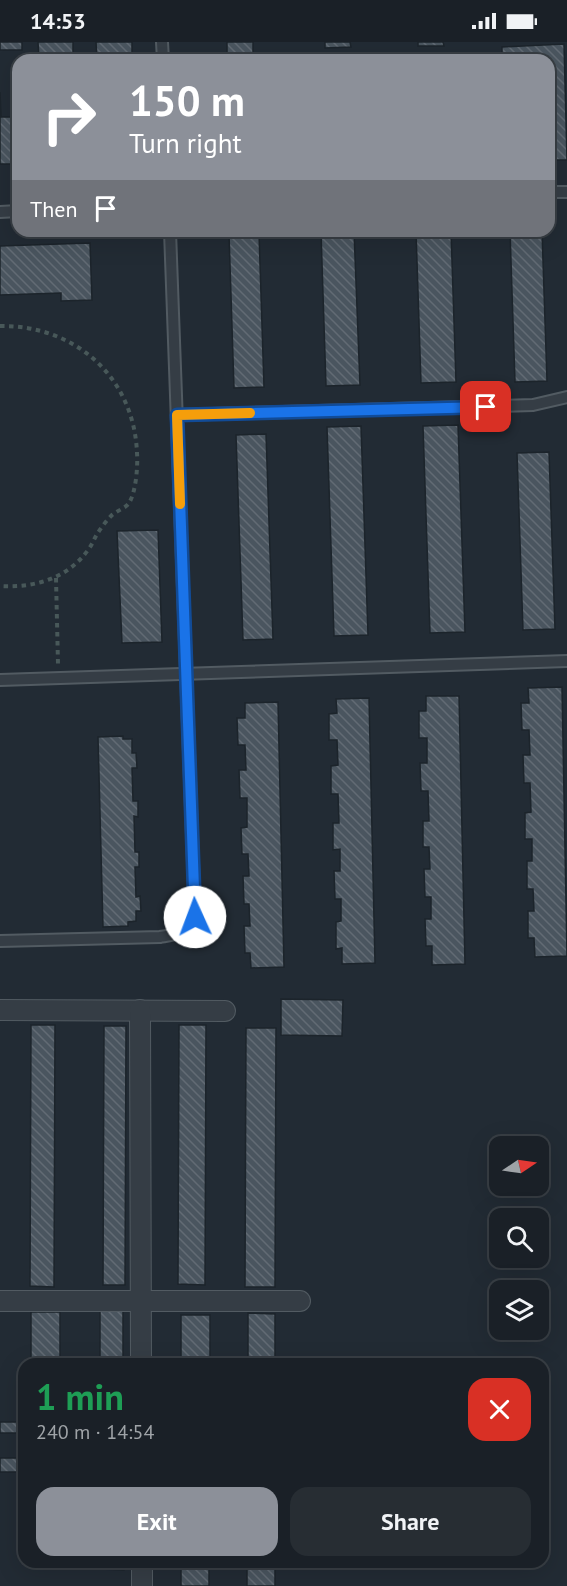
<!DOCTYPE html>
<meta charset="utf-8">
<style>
body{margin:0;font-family:"PT Sans",sans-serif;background:#272d33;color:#f1f3f6;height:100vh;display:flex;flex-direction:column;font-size:22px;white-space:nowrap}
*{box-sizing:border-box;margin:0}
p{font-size:20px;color:#9fa3a7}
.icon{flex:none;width:33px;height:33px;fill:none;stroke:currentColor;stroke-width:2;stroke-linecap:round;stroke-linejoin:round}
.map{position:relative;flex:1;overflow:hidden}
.panel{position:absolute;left:18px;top:1316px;width:531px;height:210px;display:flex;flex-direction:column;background:#1a2027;border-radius:18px;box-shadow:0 6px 24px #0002,0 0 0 2px #383e44}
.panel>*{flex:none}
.top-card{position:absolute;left:12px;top:12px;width:543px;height:183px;border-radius:18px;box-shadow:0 6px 24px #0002,0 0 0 2px #383e44;background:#8c9099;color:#fff;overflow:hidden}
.needle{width:39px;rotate:77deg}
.controls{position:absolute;left:489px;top:1094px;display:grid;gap:12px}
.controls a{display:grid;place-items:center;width:60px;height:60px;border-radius:12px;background:#1a2027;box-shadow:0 6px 24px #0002,0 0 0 2px #383e44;font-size:30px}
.pin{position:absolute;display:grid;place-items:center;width:51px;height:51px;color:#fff;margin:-26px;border-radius:12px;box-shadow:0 3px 9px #0006}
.me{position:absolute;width:66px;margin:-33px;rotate:358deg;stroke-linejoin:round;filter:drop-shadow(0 0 4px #0008)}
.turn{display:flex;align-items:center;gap:21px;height:126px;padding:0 18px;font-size:27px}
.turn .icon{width:78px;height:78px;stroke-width:2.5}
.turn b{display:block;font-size:42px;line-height:51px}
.then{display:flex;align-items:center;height:57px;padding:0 18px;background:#0003;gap:12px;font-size:22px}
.round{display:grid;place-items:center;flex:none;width:63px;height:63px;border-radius:18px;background:#272d33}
.headline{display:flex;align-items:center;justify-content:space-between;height:102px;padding:0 18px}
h1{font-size:36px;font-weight:700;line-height:45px;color:#1e9e55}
.button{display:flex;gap:12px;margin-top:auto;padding:12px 18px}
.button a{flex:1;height:69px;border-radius:18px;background:#8c9099;color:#fff;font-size:24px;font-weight:700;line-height:69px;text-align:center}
.button a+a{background:#272d33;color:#f1f3f6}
.status{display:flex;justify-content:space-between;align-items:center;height:42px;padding:0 30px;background:#1a2027;direction:ltr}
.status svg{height:16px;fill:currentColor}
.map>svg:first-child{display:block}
.building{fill:url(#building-back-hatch);stroke:#1c242b;stroke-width:1.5}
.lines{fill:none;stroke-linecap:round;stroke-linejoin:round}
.service-casing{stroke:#525b62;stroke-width:14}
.minor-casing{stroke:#525b62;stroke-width:22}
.path{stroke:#485859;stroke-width:4;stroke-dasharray:4.5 4.5;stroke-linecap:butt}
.service{stroke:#353d45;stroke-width:10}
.minor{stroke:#353d45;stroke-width:20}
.route-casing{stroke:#114b97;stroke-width:15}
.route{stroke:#1a73e8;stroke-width:10}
.slow{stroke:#f59e0b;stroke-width:10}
</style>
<div class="status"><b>14:53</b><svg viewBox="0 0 49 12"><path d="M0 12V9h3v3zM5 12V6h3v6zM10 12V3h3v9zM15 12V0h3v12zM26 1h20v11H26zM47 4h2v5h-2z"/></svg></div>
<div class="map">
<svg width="567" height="1544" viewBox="0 0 567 1544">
<defs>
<pattern id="building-back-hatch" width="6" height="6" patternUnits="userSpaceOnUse" patternTransform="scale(1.5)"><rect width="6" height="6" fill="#4a555f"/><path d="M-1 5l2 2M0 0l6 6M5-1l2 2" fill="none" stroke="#626b74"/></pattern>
</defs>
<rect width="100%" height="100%" fill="#222b34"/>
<g class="building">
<rect x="0" y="0" width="22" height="8"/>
<polygon points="38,0 73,0 73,18 39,18"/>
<polygon points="96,0 132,0 132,18 97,18"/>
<rect x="227" y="0" width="26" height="11"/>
<polygon points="325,0 350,0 351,5 325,6"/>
<polygon points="418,0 443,0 444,4 418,4"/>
<polygon points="564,2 567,118 549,118 549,18 502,18 502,5"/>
<polygon points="358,11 358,18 300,18 300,14"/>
<polygon points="255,14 255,18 222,18 226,16"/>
<polygon points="0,50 1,75 18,75 18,122 0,122"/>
<polygon points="354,189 360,343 326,344 321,190"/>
<polygon points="416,189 451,189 456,340 421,341"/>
<polygon points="510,189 542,189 547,339 515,340"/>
<polygon points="259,191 264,345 234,346 229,192"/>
<polygon points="90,201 92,258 61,259 61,251 0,253 0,204"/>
<polygon points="458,383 465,590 430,591 423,384"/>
<polygon points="361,384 368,593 334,594 327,385"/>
<polygon points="266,392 273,597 243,598 236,393"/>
<polygon points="549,410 555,587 523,588 517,411"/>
<polygon points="158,488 162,600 122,601 117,489"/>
<polygon points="562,645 567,914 535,915 534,896 528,896 528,869 534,869 533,847 527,847 527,819 532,819 532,797 525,797 525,771 531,770 530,741 524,741 523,713 530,713 529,688 522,688 521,661 529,661 528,646"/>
<polygon points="426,654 459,654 465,922 432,923 432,904 426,904 425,877 431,877 431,855 425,855 424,827 430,827 429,805 423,805 423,779 429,779 428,749 421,749 420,721 427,721 427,696 419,696 419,669 426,669"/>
<polygon points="369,656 375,921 342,922 342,906 336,907 336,880 341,879 341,857 335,857 334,829 340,829 340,807 333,808 333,781 339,781 338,752 331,752 331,724 338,723 337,698 329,698 329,672 337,671 336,657"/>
<polygon points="278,660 284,925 251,926 250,911 245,911 244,884 250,884 249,862 244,862 243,834 249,834 248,812 242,812 241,786 247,785 247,756 240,756 239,728 246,728 245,703 238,703 237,676 245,676 245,661"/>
<polygon points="123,694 123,697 132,697 132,711 136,711 137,726 132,726 133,759 138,759 138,775 134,774 135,810 139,810 139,825 135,825 136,855 140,854 141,869 136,869 136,879 128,880 128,884 103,885 98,695"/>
<polygon points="281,957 343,958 342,994 281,993"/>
<polygon points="31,983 55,983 54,1245 30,1244"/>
<polygon points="179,983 206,983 205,1243 178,1242"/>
<polygon points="104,984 126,984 125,1243 103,1243"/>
<polygon points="246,986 276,986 275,1245 245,1245"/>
<polygon points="123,1268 123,1322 100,1322 100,1269"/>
<rect x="31" y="1270" width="29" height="52"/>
<polygon points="248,1271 275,1272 275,1322 248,1322"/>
<rect x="181" y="1273" width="29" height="49"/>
<rect x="0" y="1380" width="24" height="11"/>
<rect x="0" y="1416" width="24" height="14"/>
<polygon points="101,1520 124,1520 124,1528 101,1527"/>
<rect x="181" y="1520" width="28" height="24"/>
<rect x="247" y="1520" width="28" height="24"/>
</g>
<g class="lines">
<g class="service-casing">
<g id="service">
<polyline points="162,0 163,18"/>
<polyline points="549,150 567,150"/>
<polyline points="0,170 18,169"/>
<polyline points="177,373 533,363 567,355"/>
<polyline points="0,638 567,619"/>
<path d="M0,899l160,-4c18,-3 26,-3 35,-20l-25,-686"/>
</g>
</g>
<g class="minor-casing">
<g id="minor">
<polyline points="0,968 225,969"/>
<polyline points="140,968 141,1322"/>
<polyline points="0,1259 300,1259"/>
<polyline points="142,1520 142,1544"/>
</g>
</g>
<g class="path">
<path d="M0,284c75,-1 134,51 137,127 1,13 -1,39 -8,50 -3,5 -13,8 -18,13 -5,5 -10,12 -14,18 -3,5 -5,11 -9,16 -21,29 -54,38 -88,36"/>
<polyline points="56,536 58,622"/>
</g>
<use href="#service" class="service"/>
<use href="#minor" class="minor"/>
</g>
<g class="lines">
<g class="route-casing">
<polyline id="route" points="195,875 177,373 486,365"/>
</g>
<use href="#route" class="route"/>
<polyline class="slow" points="180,462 177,373 250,371"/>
</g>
</svg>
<div class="controls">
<a><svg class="needle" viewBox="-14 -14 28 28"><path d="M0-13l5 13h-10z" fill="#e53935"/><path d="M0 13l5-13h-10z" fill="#9fa3a7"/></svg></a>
<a><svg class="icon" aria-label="search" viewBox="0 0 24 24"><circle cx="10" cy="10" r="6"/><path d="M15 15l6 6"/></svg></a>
<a><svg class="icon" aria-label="layers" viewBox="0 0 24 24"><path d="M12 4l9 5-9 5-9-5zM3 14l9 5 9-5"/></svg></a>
</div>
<div class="pin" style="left:486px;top:365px;background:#d93025"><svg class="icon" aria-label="arrive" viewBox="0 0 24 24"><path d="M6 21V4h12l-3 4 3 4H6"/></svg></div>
<svg class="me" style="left:195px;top:875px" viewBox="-20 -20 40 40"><circle r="19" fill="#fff"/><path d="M0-13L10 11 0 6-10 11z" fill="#1a73e8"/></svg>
<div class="top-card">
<div class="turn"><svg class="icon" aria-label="right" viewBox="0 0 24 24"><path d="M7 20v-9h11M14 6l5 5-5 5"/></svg><div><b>150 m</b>Turn right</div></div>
<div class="then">Then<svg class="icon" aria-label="arrive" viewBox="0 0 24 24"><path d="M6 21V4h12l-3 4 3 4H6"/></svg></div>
</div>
<section class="panel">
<div class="headline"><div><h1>1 min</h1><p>240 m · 14:54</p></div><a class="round" style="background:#d93025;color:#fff"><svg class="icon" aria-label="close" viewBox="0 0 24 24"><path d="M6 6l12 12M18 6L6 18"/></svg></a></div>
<div class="button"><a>Exit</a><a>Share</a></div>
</section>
</div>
